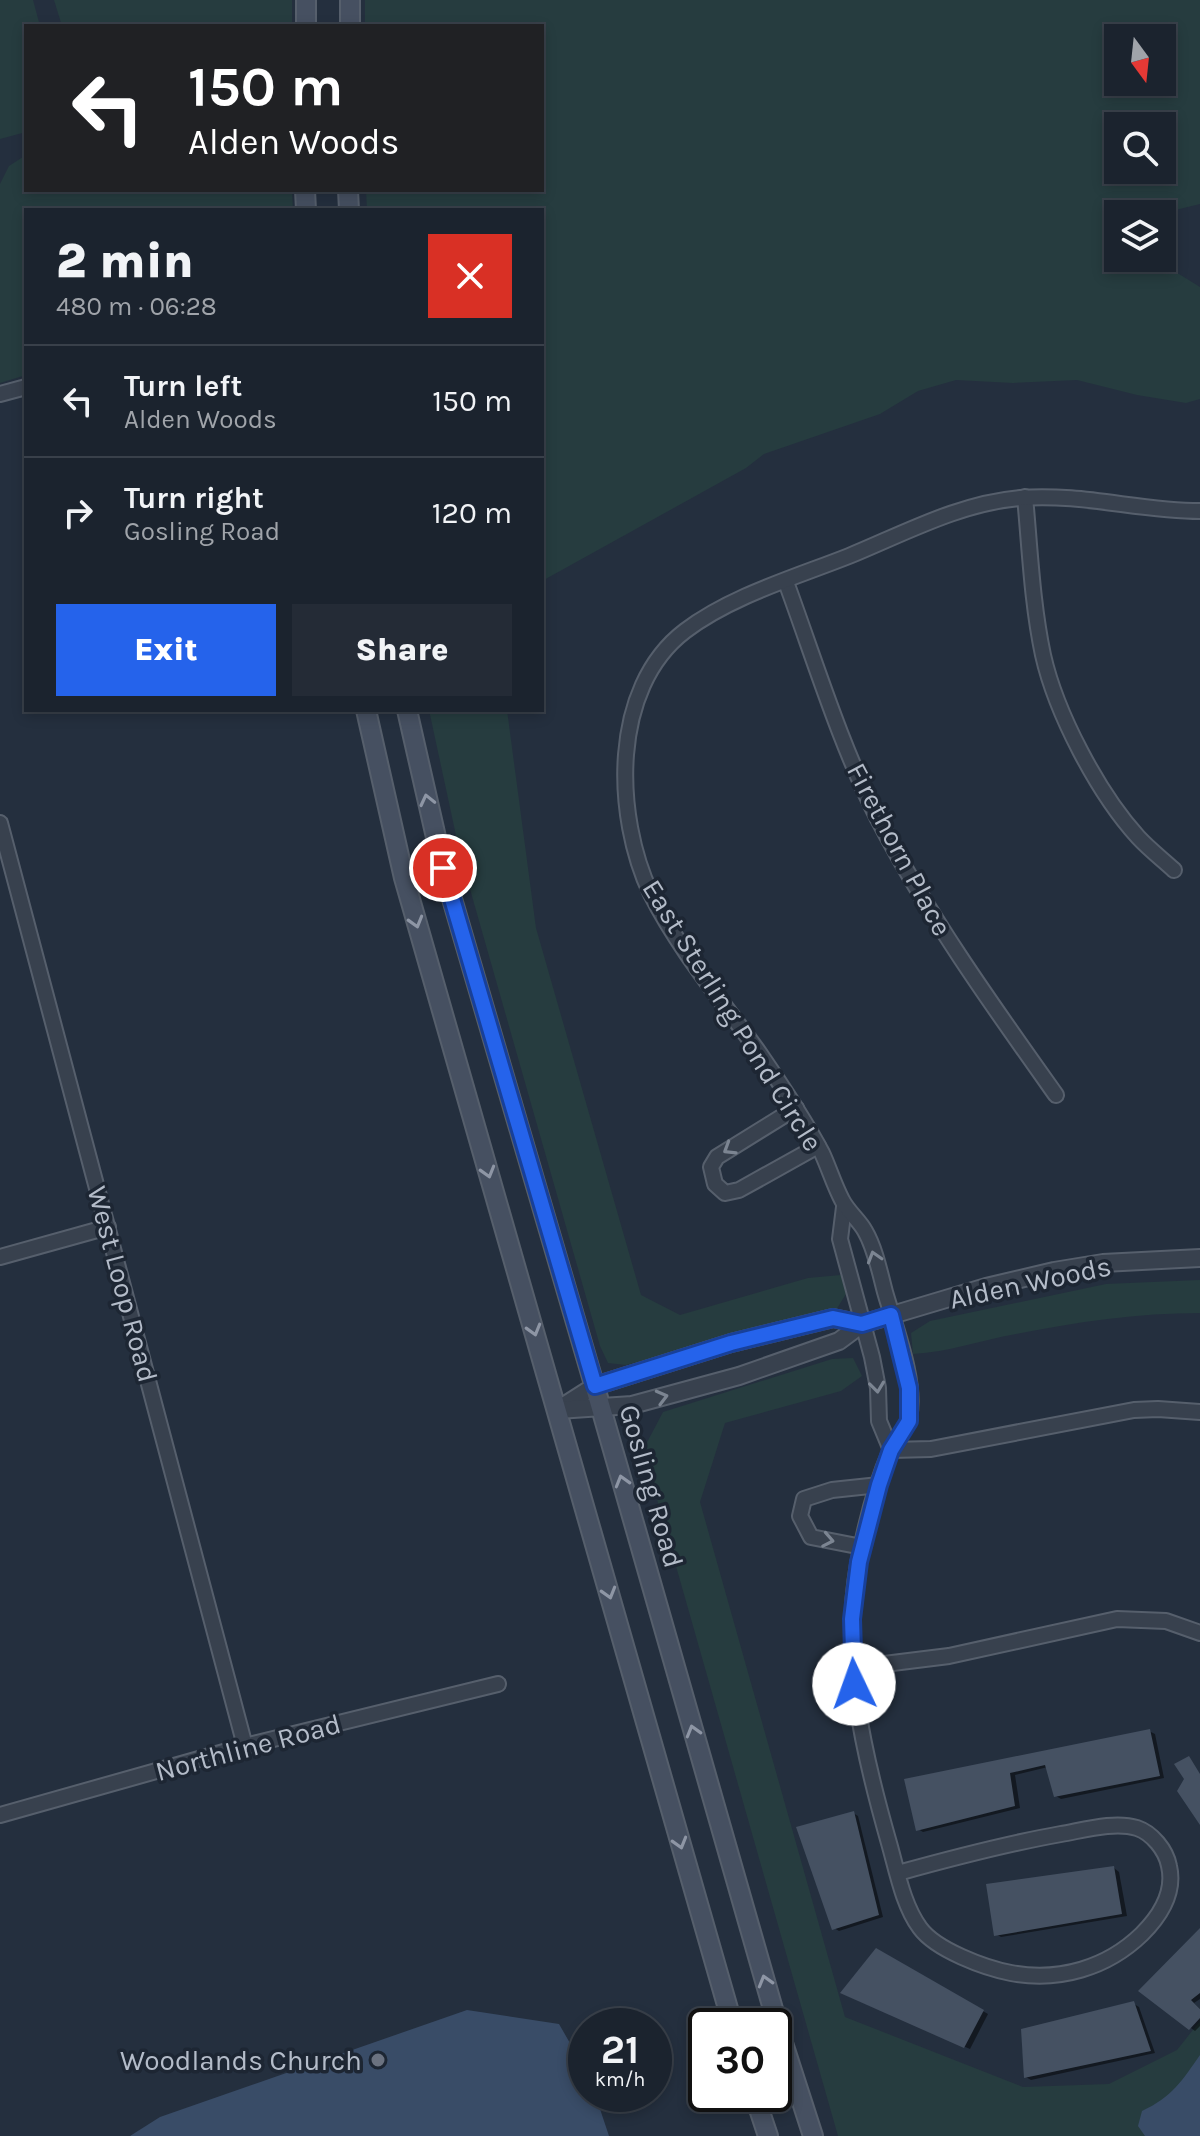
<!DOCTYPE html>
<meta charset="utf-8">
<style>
body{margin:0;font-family:Karla,sans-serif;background:#242b36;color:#f1f3f6;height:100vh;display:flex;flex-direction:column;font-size:30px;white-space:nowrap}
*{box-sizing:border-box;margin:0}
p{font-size:26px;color:#a0a4aa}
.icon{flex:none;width:44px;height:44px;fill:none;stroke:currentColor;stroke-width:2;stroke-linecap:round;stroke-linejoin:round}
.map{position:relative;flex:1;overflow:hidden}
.side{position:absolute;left:24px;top:208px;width:520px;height:504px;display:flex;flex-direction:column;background:#1b232e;border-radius:0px;box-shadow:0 4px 12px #0003,0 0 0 2px #39404a}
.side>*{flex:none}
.banner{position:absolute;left:24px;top:24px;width:520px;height:168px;border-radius:0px;box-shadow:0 4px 12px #0003,0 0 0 2px #39404a;background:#202124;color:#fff;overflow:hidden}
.needle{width:52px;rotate:165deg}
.buttons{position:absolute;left:1104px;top:24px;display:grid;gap:16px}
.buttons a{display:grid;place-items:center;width:72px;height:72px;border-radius:0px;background:#1b232e;box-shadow:0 4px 12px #0003,0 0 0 2px #39404a;font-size:40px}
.speed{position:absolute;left:568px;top:2008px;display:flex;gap:16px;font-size:40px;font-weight:700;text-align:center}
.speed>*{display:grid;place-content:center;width:104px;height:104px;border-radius:50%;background:#1b232e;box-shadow:0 4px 12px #0003,0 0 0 2px #39404a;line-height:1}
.speed small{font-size:20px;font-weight:400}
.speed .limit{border:4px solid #111;border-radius:12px;background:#fff;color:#111}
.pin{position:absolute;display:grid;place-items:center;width:68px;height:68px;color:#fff;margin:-34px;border:4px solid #fff;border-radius:50%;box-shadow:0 2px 8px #0007}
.me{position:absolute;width:88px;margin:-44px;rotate:357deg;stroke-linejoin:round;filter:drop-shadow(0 0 6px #0008)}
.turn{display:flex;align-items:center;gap:28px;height:168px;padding:0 32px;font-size:36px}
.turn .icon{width:104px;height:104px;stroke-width:2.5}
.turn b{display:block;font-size:56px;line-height:68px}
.round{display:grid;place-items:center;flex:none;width:84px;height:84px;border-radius:0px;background:#242b36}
.headline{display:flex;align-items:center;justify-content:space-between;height:136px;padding:0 32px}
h1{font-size:48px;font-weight:800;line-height:60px}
.action{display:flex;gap:16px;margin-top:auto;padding:16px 32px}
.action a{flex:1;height:92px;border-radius:0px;background:#2563eb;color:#fff;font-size:32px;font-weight:800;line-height:92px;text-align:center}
.action a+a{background:#242b36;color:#f1f3f6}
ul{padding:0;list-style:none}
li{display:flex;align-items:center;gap:24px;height:112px;padding:0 32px;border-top:2px solid #39404a}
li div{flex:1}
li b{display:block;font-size:30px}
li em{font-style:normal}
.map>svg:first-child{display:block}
.green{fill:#263c3f;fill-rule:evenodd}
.water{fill:#394c67}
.shadow{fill:#0007}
.building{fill:#455162}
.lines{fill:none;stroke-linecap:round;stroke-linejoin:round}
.minor-casing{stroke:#565f6c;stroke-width:18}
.tertiary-casing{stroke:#565f6c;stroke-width:20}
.secondary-casing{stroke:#565f6c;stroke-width:22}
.minor{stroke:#38414e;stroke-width:14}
.tertiary{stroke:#38414e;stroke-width:16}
.secondary{stroke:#465061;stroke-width:18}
.oneway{stroke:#8e96a5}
.oneway2{stroke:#7c8592}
.route-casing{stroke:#184099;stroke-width:20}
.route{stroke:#2563eb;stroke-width:14}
.worship-dot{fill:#6b7280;stroke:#1d2633;stroke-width:3}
.labels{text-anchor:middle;stroke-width:7;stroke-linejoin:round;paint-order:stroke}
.street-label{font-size:28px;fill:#b4bcc9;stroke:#1d2633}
.poi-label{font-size:28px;fill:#b4bcc9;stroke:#1d2633;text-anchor:end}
</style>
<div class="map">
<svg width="1200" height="2136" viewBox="0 0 1200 2136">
<rect width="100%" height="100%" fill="#242f3e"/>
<g class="green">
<polygon points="0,0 33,0 40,26 26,26 26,132 0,139"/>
<polygon points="54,0 292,0 292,26 62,26"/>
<path d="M365,0h835v204l-37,9 3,53 34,21v112l-14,4 -49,-8 -60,-15 -64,3 -57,-3 -38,11 -38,23 -116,40 -18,14 -204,113v-371h-175l-1,-20h176v-164h-177zM1118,38h44v44h-44zM1118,126h44v44h-44zM1118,214h44v44h-44z"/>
<polygon points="26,155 26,190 292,190 293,210 26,210 26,375 0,383 0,184 9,166"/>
<polygon points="429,710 507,710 536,928 641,1295 680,1315 808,1278 841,1275 846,1294 836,1310 626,1365 608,1363 600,1346 460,854"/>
<path d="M1200,1280v33c-61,0 -124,9 -184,21 -35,6 -67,18 -103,20l-2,-21 19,-12 176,-37z"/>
<polygon points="853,1358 862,1376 841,1391 725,1423 700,1502 845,2017 1023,2087 1109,2084 1177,2050 1200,2021 1200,2136 838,2136 643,1450 663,1412 832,1359"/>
</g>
<g class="water">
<polygon points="467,2010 559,2024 586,2071 586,2094 595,2094 609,2136 130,2136 160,2117"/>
<path d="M1200,2055v81h-55l-7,-10 4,-15c30,-14 40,-30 58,-56z"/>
</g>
<g class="shadow">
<polygon points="1149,1731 1155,1734 1164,1778 1061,1799 1056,1796 1048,1767 1015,1775 1020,1808 923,1832 918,1829 906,1781"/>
<polygon points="853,1813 858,1816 883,1917 839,1931 834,1928"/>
<polygon points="1114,1868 1119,1872 1127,1916 1001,1937 996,1934"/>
<polygon points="1200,1931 1200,1999 1194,2003 1200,2009 1200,2026 1195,2031 1141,1991"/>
<polygon points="876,1950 988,2014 970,2049 848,1996"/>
<polygon points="1134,2004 1139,2007 1155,2053 1031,2080 1026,2077"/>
</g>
<g class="building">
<polygon points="1150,1729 1160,1776 1054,1797 1045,1765 1010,1773 1015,1806 916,1831 904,1779"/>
<polygon points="1189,1756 1200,1774 1200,1825 1177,1791 1184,1779 1174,1764"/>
<polygon points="854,1811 879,1915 832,1930 796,1827"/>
<polygon points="1114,1866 1122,1914 994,1936 986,1884"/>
<polygon points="1200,1928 1200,1993 1191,2000 1200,2009 1200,2018 1189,2030 1138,1991"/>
<polygon points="876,1948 984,2010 964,2048 840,1993"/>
<polygon points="1134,2001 1151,2051 1024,2078 1021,2029"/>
</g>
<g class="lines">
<g class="minor-casing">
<g id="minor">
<polyline points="0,394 26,387"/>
<path d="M1025,497c5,53 7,106 18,158 13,58 55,138 95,182 11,12 24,22 36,33"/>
<path d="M786,582c29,79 54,162 92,237 51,98 114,186 178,276"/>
<polyline points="0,823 245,1746"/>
<polyline points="796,1108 717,1157 711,1167 715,1184 725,1193 739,1190 818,1146"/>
<polyline points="844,1207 840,1239 872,1357 878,1388 879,1421 891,1450"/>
<polyline points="0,1257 108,1227"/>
<polyline points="891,1450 931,1449 1134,1410 1158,1409 1200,1412"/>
<polyline points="862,1547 811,1537 800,1516 804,1499 832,1490 879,1485"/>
<polyline points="852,1668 949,1656 1117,1619 1166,1621 1200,1633"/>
<polyline points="0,1815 245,1746 498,1684"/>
<path d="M898,1873c54,-15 107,-29 163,-39 23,-4 54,-13 76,-6 15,5 29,22 32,38 6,26 -9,50 -27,68 -35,34 -83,48 -131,39 -26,-5 -75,-23 -91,-45 -17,-23 -23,-57 -31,-85 -26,-91 -48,-183 -31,-279 7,-37 17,-78 32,-112 6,-11 16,-22 19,-34 8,-35 -14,-91 -24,-126 -5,-19 -10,-44 -20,-61 -6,-11 -17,-19 -23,-31 -8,-15 -13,-32 -20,-47 -18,-34 -40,-67 -62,-99 -36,-51 -81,-104 -109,-160 -37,-78 -41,-206 34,-263 46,-35 111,-54 164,-75 56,-23 111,-53 171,-58 61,-5 120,13 180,13"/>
</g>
</g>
<g class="tertiary-casing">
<g id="tertiary">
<polyline points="559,1409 595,1386 731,1343 833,1318 862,1324"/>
<polyline points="558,1410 632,1405 739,1376 839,1341 862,1324 986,1287 1054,1271 1103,1263 1200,1258"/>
</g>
</g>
<g class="secondary-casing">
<g id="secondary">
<polyline points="306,26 306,0"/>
<polyline points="350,26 350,0"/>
<polyline points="305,190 306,210"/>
<polyline points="348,190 349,210"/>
<polyline points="366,710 404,878 733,2026"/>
<polyline points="407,710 443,868 601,1408 781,2037 813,2136"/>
<polyline points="754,2094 768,2136"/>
</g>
</g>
<use href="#minor" class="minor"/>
<use href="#tertiary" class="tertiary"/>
<use href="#secondary" class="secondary"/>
</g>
<defs><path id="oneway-chevron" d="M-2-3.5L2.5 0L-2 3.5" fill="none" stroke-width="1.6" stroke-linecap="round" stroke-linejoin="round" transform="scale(2)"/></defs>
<g class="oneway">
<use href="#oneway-chevron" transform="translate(427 800) rotate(-103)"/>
<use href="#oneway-chevron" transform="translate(416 922) rotate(74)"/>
<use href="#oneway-chevron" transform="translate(488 1172) rotate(74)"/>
<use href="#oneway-chevron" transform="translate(534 1330) rotate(74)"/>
<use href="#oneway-chevron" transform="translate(622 1481) rotate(-106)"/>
<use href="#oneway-chevron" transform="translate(609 1593) rotate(74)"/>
<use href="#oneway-chevron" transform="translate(693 1731) rotate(-106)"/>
<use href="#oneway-chevron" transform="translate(680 1843) rotate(74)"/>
<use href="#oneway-chevron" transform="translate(765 1981) rotate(-106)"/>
</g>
<g class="oneway2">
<use href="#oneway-chevron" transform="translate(729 1149) rotate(148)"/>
<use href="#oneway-chevron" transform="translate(874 1257) rotate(-107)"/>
<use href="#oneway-chevron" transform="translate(877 1387) rotate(83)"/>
<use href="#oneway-chevron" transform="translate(662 1397) rotate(-15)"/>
<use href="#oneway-chevron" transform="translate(828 1540) rotate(11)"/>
</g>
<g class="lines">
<g class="route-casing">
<polyline id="route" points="443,868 595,1386 731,1343 833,1318 862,1324 891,1315 909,1388 909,1421 891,1450 879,1485 859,1562 852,1619 854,1684"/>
</g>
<use href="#route" class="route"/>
</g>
<circle class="worship-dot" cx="378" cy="2060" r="8"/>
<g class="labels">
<g class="street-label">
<text transform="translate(900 849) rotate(62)" y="10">Firethorn Place</text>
<text transform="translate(733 1015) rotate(58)" y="10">East Sterling Pond Circle</text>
<text transform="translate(1030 1282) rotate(-12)" y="10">Alden Woods</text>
<text transform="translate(123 1284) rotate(75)" y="10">West Loop Road</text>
<text transform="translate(652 1486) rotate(74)" y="10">Gosling Road</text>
<text transform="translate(248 1747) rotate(-15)" y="10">Northline Road</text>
</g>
<g class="poi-label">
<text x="362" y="2070">Woodlands Church</text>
</g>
</g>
</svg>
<div class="buttons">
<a><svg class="needle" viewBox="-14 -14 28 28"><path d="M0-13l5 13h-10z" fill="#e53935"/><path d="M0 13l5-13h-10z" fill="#a0a4aa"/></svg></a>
<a><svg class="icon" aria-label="search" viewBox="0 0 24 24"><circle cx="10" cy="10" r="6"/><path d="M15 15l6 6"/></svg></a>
<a><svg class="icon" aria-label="layers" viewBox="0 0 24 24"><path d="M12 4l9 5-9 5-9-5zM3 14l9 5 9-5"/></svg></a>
</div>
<div class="speed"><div>21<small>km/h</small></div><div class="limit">30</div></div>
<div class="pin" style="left:443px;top:868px;background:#d93025"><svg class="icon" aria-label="arrive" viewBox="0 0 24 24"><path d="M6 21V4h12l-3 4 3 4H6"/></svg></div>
<svg class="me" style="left:854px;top:1684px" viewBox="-20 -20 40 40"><circle r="19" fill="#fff"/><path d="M0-13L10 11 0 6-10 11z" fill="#2563eb"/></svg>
<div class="banner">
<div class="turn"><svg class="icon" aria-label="left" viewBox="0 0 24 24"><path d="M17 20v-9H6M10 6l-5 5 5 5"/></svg><div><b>150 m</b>Alden Woods</div></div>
</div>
<section class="side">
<div class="headline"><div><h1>2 min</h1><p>480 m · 06:28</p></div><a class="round" style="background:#d93025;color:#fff"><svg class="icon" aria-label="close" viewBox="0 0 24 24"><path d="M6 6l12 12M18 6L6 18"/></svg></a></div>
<ul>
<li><svg class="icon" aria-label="left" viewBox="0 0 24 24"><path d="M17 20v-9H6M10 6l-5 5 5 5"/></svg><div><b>Turn left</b><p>Alden Woods</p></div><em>150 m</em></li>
<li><svg class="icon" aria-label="right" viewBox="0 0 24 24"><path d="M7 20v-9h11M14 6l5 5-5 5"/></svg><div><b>Turn right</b><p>Gosling Road</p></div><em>120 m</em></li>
</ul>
<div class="action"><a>Exit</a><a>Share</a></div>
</section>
</div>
